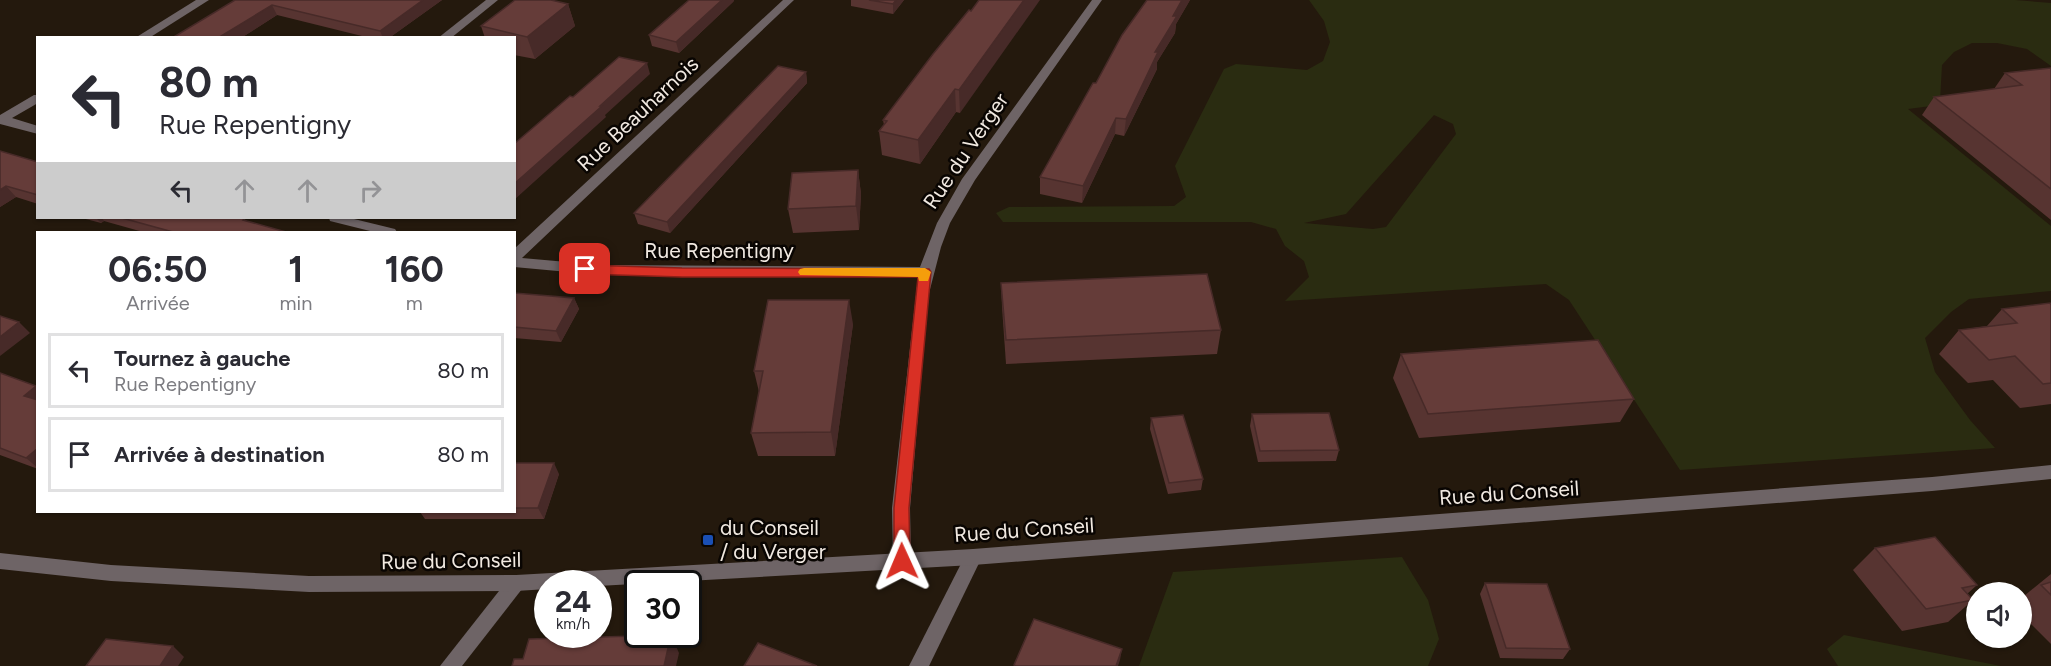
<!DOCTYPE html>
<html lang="fr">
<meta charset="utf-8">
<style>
body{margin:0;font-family:Figtree,sans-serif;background:#f7f7f7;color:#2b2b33;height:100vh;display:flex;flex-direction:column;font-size:22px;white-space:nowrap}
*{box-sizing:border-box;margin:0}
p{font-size:20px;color:#7c7c81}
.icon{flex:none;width:33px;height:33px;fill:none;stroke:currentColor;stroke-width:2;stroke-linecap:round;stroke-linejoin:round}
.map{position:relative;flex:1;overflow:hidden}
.side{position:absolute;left:36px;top:231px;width:480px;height:282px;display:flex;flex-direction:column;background:#fff;border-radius:0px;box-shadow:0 2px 4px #0004}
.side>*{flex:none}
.banner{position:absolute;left:36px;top:36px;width:480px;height:183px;border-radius:0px;box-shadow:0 2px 4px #0004;background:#fff;color:#2b2b33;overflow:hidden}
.controls{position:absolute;left:1966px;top:582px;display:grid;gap:12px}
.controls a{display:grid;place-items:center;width:66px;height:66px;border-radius:50%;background:#fff;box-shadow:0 2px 4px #0004;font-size:30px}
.speed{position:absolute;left:534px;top:570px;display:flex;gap:12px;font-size:30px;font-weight:700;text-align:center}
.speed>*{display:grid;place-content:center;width:78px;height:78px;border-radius:50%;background:#fff;box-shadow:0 2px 4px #0004;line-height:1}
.speed small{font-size:15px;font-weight:400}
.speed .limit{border:3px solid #111;border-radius:9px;background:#fff;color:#111}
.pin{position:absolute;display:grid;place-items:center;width:51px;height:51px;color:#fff;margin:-26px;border-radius:12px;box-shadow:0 3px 9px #0006}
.me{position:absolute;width:66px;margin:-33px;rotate:359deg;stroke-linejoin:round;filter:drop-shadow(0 0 4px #0008)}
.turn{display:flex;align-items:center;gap:21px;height:126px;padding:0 24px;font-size:27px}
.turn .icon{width:78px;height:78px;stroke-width:2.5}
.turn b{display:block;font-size:42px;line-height:51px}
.lanes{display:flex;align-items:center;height:57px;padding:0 24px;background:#0003;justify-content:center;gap:30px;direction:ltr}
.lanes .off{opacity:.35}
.eta{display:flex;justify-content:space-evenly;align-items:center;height:102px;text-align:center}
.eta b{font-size:36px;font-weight:700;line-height:42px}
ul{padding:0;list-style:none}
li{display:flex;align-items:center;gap:18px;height:75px;margin:0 12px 9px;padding:0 12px;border:3px solid #e1e1e2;border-radius:0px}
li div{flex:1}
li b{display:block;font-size:22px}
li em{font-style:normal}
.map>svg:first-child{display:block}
.green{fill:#2a2c11;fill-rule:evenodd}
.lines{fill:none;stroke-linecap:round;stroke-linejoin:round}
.minor{fill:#6e6466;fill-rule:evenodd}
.tertiary{fill:#6e6466;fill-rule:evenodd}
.wall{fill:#573431}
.shaded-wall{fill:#472a28}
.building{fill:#653c39;stroke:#472a28;stroke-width:1.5}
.route{fill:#d93025;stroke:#8d1f18;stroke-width:1.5}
.slow{fill:#f59e0b}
.transit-dot{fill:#1a4fb4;stroke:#090502;stroke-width:2}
.labels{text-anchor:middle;stroke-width:5;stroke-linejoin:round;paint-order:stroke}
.street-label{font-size:21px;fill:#f1e9e1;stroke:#090502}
.poi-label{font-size:21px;fill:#f1e9e1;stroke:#090502;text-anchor:start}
</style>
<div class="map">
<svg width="2051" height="666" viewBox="0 0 2051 666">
<rect width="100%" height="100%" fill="#24190d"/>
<g class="green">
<path d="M1309,0h706l36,3v63l-24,-17 -30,-6h-25l-18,9 -12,13 -2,36 -9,5 -23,3 143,117v65l-82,8 -18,13 -26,26 10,34 35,48 25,28 -315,22 -111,-170 -23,-16 -261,17 24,-24 -5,-16 -19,-15 -9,-17 -25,-7h-248l-7,-9 13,-6 165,-1 12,-9 -11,-31 49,-97 12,-5 71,6 16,-9 7,-19 -6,-21zM1434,115l19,9 3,10 -70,93 -13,2 -69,-6 42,-9z"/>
<polygon points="1402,557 1428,600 1439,639 1428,666 1139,666 1173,572"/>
<polygon points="1844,635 2001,666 1838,666 1827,649"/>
</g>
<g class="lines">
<g class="minor">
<polygon points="196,0 209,0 149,38 135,38"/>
<polygon points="486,0 498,0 451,38 438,38"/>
<polygon points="783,0 794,0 522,258 601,265 920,267 937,223 962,179 1092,0 1102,0 975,180 950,223 941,247 928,297 910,508 911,561 908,566 902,569 896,566 893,561 892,508 918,277 601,275 514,267 514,249"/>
<polygon points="34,95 38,95 38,103 12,118 38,126 38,134 0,124 0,115"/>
<polygon points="329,218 350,218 395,229 397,232 374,232 330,221"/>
<polygon points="973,549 979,552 982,557 929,666 909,666 967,552"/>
<polygon points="516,575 522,577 525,583 522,589 462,666 440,666 510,577"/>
</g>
<polygon class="tertiary" points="2051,465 2051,479 1932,491 973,565 598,586 598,584 548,584 548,589 516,591 309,592 111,581 0,569 0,553 111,565 309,576 516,575 973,549 1932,477"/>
</g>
<g class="wall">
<polygon points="235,0 442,0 389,38 370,38 277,15 241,38 172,38"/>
<polygon points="851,0 904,0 893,14 851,6"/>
<polygon points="1147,0 1190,0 1176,24 1175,33 1157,62 1157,69 1124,136 1115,134 1082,203 1040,194 1040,177"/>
<polygon points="734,1 679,53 652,46 649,35"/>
<polygon points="568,4 575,26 535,59 514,55 514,38 485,38 481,26"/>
<polygon points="969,10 960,113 956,112 920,164 882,155 879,131 884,125 883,120"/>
<polygon points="2051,68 2051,220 1922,115 1934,97 1994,89 2005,73"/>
<polygon points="806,72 807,83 670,233 638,224 634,213"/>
<polygon points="0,151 38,162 38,204 16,197 0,207"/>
<polygon points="858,170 861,194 859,230 793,233 788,209"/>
<polygon points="82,218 243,218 247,221 286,232 143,232 104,221 101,223"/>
<polygon points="1001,283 1221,330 1217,354 1006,364 1002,307"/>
<polygon points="514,293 574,298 579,309 561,342 514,338"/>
<polygon points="2051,305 2051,404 2020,408 1993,380 1968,383 1939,354 1959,330 1987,326 2002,309"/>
<polygon points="853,324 835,456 758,456 751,433 759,392 754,371"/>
<polygon points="1401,354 1634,399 1620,422 1419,438 1393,378"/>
<polygon points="0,373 38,387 38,469 0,455"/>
<polygon points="1252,414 1339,450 1336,461 1258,462 1250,426"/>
<polygon points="1151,418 1203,479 1201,490 1168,494 1150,429"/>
<polygon points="514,463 559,474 544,519 425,519 420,512 514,512"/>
<polygon points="1875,548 1977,585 1967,594 1973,600 1948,622 1902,631 1853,570"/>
<polygon points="2051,574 2051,644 2022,615 2022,601 2026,598 2024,596"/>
<polygon points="1485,583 1570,649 1563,659 1500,658 1480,594"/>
</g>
<g class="shaded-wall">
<polygon points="423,0 442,0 389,38 383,38 380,31"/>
<polygon points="722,0 734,0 734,1 679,53 676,42"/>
<polygon points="896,0 904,0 893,14 893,4"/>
<polygon points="1024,0 1040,0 960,113 959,90"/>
<polygon points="1182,0 1190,0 1176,24 1175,33 1157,62 1157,69 1124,136 1126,119 1155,52"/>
<polygon points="568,4 575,26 535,59 527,37"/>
<polygon points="272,5 277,15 241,38 218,38"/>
<polygon points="647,63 650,74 605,115 606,117 514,200 514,184"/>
<polygon points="806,72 807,83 670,233 667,222"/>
<polygon points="955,89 956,112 920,164 918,140"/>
<polygon points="1116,118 1115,134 1082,203 1083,186"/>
<polygon points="858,170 861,194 859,230 856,206"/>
<polygon points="6,186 16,197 0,207 0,190"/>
<polygon points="96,218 102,218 104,221 101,223"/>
<polygon points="574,298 579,309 561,342 556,331"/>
<polygon points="849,300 853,324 835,456 831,432"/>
<polygon points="19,322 30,333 0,356 0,337"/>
<polygon points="36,386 38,387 38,405 24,396"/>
<polygon points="38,448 38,468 26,458"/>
<polygon points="554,463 559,474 544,519 538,508"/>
<polygon points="671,635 679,653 676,666 664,666"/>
<polygon points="173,646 184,657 178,666 160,666"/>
<polygon points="1122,649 1120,660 1118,666 1116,666"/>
</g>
<g class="building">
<polygon points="235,0 423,0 380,31 272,5 218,38 172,38"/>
<polygon points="515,0 551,0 568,4 527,37 481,26"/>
<polygon points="689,0 722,0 676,42 649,35"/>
<polygon points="869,0 896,0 893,4"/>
<polygon points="979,0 1024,0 959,90 955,89 918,140 879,131 887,121 883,120 933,54 969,10 971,11"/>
<polygon points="1147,0 1182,0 1173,16 1177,16 1155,52 1158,52 1126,119 1116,118 1083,186 1040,177 1093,83 1096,83 1122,35"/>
<polygon points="619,57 647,63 600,106 602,106 514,184 514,144 570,96 573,97"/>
<polygon points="778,66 806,72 667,222 634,213"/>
<polygon points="2051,68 2051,189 1934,97 2022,85 2005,73"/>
<polygon points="0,151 38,162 38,195 6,186 0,190"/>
<polygon points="858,170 856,206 788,209 792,173"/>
<polygon points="122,218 245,218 243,220 286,232 173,232"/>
<polygon points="1207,274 1221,330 1006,340 1001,283"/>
<polygon points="514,293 574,298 556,331 514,327"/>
<polygon points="768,300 849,300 831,432 751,433 763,371 754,371"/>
<polygon points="2050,303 2051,305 2051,383 2043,384 2015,356 1989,360 1959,330 2017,323 2002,309"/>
<polygon points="0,316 19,322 0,337"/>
<polygon points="1598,340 1634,399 1428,414 1401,354"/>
<polygon points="0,373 36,386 24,396 38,400 38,448 26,458 0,448"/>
<polygon points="1329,413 1339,450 1260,451 1252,414"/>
<polygon points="1183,415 1203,479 1169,483 1151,418"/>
<polygon points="514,463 554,463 538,508 514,508"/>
<polygon points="1935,537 1977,585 1962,588 1973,600 1926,609 1875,548"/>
<polygon points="2051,582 2051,595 2041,585"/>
<polygon points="1485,583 1547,584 1570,649 1506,648"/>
<polygon points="1034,619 1122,649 1116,666 1016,666 1014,665"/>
<polygon points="671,635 664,666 512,666 514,659 523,659 529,639"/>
<polygon points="106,639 173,646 160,666 86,666"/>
<polygon points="758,643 817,666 744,666"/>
</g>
<polygon class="route" points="585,265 682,268 929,269 931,272 909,508 910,561 908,566 902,568 896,566 894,561 894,508 918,277 682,277 585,274 578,269"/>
<polygon class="slow" points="804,268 925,268 931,272 928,281 919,281 918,277 800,275 798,272 800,269"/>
<rect class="transit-dot" x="702" y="534" width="12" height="12" rx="3"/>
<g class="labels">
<g class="street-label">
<text transform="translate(638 114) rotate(-43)" y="7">Rue Beauharnois</text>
<text transform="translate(966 151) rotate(-56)" y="7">Rue du Verger</text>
<text x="719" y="258">Rue Repentigny</text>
<text transform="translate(1509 493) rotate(-4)" y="7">Rue du Conseil</text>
<text transform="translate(1024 530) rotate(-4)" y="7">Rue du Conseil</text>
<text transform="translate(451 561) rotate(-1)" y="7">Rue du Conseil</text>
</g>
<g class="poi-label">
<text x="720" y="535">du Conseil<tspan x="720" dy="24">/ du Verger</tspan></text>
</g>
</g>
</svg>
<div class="controls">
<a><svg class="icon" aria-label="sound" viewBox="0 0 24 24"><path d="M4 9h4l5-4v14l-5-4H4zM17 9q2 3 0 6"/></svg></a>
</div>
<div class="speed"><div>24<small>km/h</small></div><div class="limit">30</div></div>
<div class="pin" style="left:585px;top:269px;background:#d93025"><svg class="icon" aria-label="arrive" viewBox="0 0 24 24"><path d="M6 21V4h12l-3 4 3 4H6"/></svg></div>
<svg class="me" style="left:902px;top:561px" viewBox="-20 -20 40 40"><path d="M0-17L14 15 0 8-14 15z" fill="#d93025" stroke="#fff" stroke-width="4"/></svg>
<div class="banner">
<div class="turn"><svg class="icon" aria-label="left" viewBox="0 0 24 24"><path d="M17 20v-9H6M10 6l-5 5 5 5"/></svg><div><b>80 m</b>Rue Repentigny</div></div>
<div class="lanes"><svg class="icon" aria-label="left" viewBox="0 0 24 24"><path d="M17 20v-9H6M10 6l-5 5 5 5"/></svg><svg class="icon off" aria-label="ahead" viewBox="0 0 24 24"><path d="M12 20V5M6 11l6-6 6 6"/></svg><svg class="icon off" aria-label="ahead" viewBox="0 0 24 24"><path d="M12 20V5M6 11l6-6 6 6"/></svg><svg class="icon off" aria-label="right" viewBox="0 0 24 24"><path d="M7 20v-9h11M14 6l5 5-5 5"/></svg></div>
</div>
<section class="side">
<div class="eta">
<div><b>06:50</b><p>Arrivée</p></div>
<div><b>1</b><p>min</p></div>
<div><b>160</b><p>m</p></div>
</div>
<ul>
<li><svg class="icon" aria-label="left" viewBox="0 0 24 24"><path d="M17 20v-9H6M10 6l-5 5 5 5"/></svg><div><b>Tournez à gauche</b><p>Rue Repentigny</p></div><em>80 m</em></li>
<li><svg class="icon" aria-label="arrive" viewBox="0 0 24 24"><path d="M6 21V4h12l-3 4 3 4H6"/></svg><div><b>Arrivée à destination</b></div><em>80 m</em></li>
</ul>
</section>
</div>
